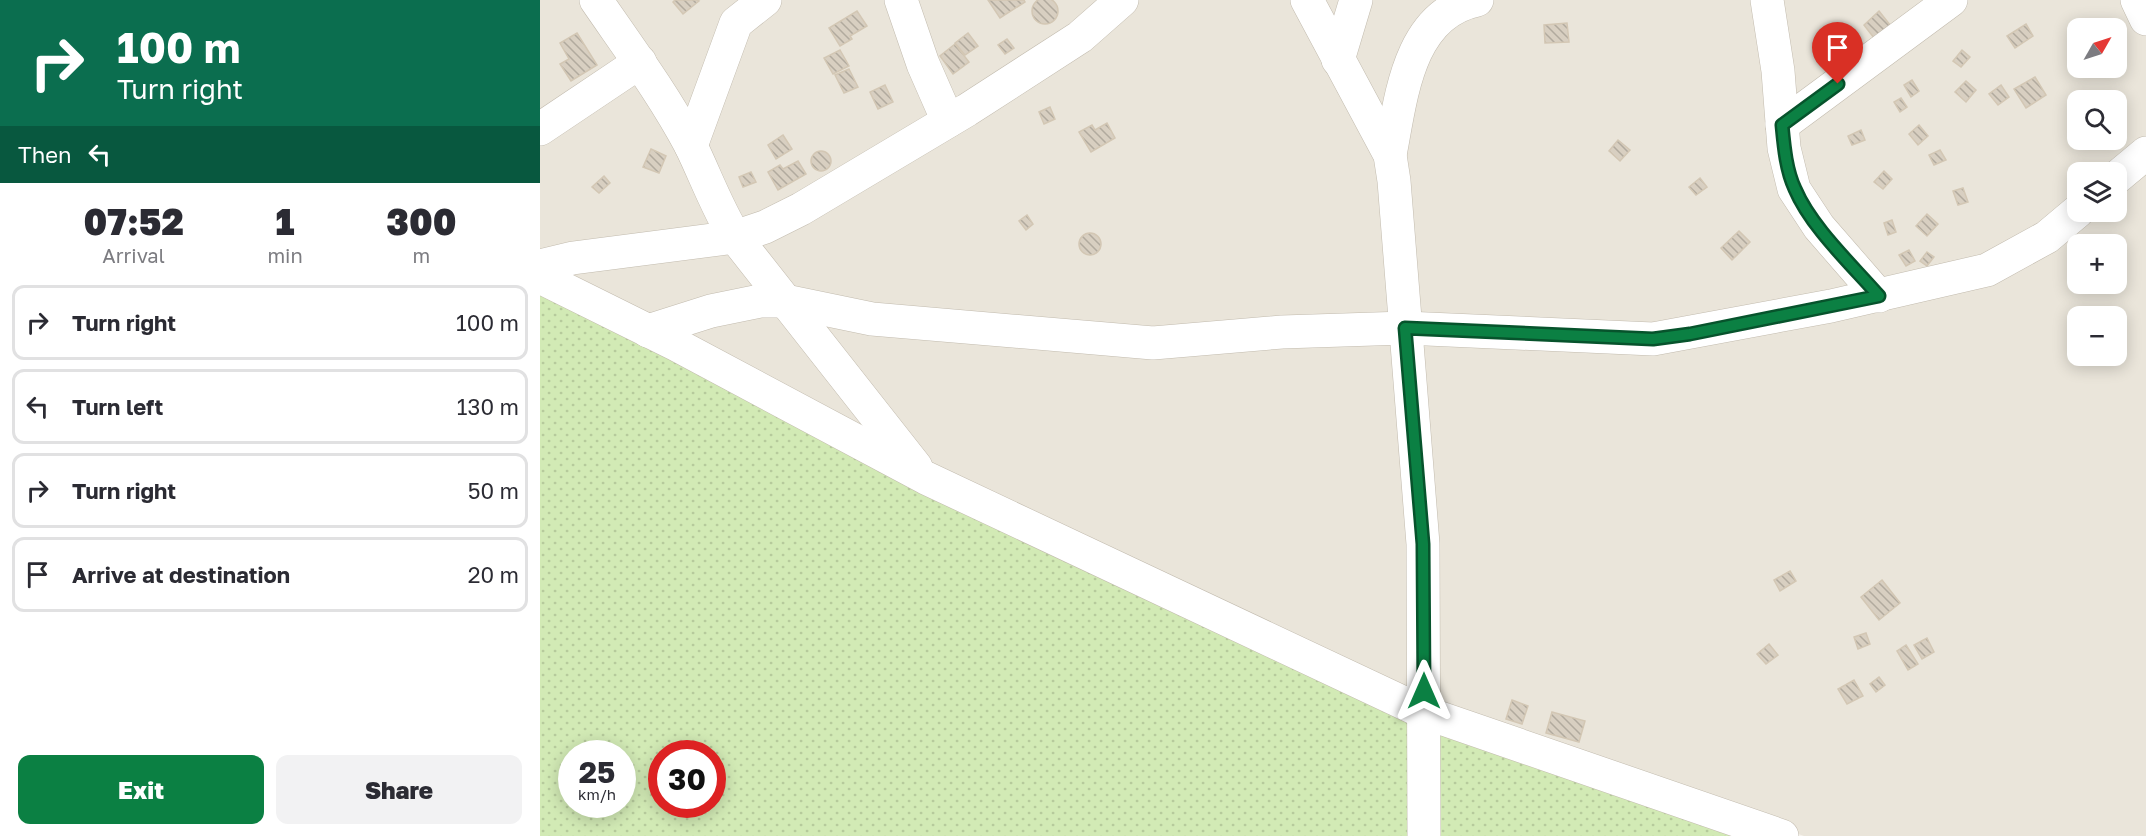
<!DOCTYPE html>
<meta charset="utf-8">
<style>
body{margin:0;font-family:"Golos Text",sans-serif;background:#f2f2f3;color:#2b2b33;height:100vh;display:flex;flex-direction:column;font-size:22px;white-space:nowrap}
*{box-sizing:border-box;margin:0}
p{font-size:20px;color:#7c7c81}
.icon{flex:none;width:33px;height:33px;fill:none;stroke:currentColor;stroke-width:2;stroke-linecap:round;stroke-linejoin:round}
.map{position:relative;flex:1;overflow:hidden}
.side{display:flex;flex-direction:column;background:#fff;width:540px}
.side>*{flex:none}
.top-card{background:#0b6e4f;color:#fff;overflow:hidden}
.needle{width:39px;rotate:51deg}
.controls{position:absolute;left:1527px;top:18px;display:grid;gap:12px}
.controls a{display:grid;place-items:center;width:60px;height:60px;border-radius:12px;background:#fff;box-shadow:0 3px 15px #0003;font-size:30px}
.speed{position:absolute;left:18px;top:740px;display:flex;gap:12px;font-size:30px;font-weight:700;text-align:center}
.speed>*{display:grid;place-content:center;width:78px;height:78px;border-radius:50%;background:#fff;box-shadow:0 3px 15px #0003;line-height:1}
.speed small{font-size:15px;font-weight:400}
.speed .limit{border:9px solid #d22;background:#fff;color:#111}
.pin{position:absolute;display:grid;place-items:center;width:51px;height:51px;color:#fff;margin:-62px -26px;border-radius:50% 50% 50% 0;rotate:-45deg;box-shadow:0 0 6px #0007}
.pin .icon{rotate:45deg}
.me{position:absolute;width:66px;margin:-33px;rotate:0deg;stroke-linejoin:round;filter:drop-shadow(0 0 4px #0008)}
.turn{display:flex;align-items:center;gap:21px;height:126px;padding:0 18px;font-size:27px}
.turn .icon{width:78px;height:78px;stroke-width:2.5}
.turn b{display:block;font-size:42px;line-height:51px}
.then{display:flex;align-items:center;height:57px;padding:0 18px;background:#0003;gap:12px;font-size:22px}
.eta{display:flex;justify-content:space-evenly;align-items:center;height:102px;text-align:center}
.eta b{font-size:36px;font-weight:800;line-height:42px}
.button{display:flex;gap:12px;margin-top:auto;padding:12px 18px}
.button a{flex:1;height:69px;border-radius:12px;background:#0b8043;color:#fff;font-size:24px;font-weight:800;line-height:69px;text-align:center}
.button a+a{background:#f2f2f3;color:#2b2b33}
ul{padding:0;list-style:none}
li{display:flex;align-items:center;gap:18px;height:75px;margin:0 12px 9px;padding:0 6px;border:3px solid #e1e1e2;border-radius:12px}
li div{flex:1}
li b{display:block;font-size:22px}
li em{font-style:normal}
main{display:flex;flex:1;min-height:0}
.map>svg:first-child{display:block}
.residential{fill:#eae5da;fill-rule:evenodd}
.grass{fill:url(#grass-dots);fill-rule:evenodd}
.building{fill:url(#building-back-hatch);stroke:#d3c7b4;stroke-width:1.5}
.lines{fill:none;stroke-linecap:round;stroke-linejoin:round}
.minor-casing{stroke:#c2bbae;stroke-width:34}
.minor{stroke:#fff;stroke-width:33}
.route-casing{stroke:#07532c;stroke-width:15}
.route{stroke:#0b8043;stroke-width:10}
</style>
<main>
<section class="side">
<div class="top-card">
<div class="turn"><svg class="icon" aria-label="right" viewBox="0 0 24 24"><path d="M7 20v-9h11M14 6l5 5-5 5"/></svg><div><b>100 m</b>Turn right</div></div>
<div class="then">Then<svg class="icon" aria-label="left" viewBox="0 0 24 24"><path d="M17 20v-9H6M10 6l-5 5 5 5"/></svg></div>
</div>
<div class="eta">
<div><b>07:52</b><p>Arrival</p></div>
<div><b>1</b><p>min</p></div>
<div><b>300</b><p>m</p></div>
</div>
<ul>
<li><svg class="icon" aria-label="right" viewBox="0 0 24 24"><path d="M7 20v-9h11M14 6l5 5-5 5"/></svg><div><b>Turn right</b></div><em>100 m</em></li>
<li><svg class="icon" aria-label="left" viewBox="0 0 24 24"><path d="M17 20v-9H6M10 6l-5 5 5 5"/></svg><div><b>Turn left</b></div><em>130 m</em></li>
<li><svg class="icon" aria-label="right" viewBox="0 0 24 24"><path d="M7 20v-9h11M14 6l5 5-5 5"/></svg><div><b>Turn right</b></div><em>50 m</em></li>
<li><svg class="icon" aria-label="arrive" viewBox="0 0 24 24"><path d="M6 21V4h12l-3 4 3 4H6"/></svg><div><b>Arrive at destination</b></div><em>20 m</em></li>
</ul>
<div class="button"><a>Exit</a><a>Share</a></div>
</section>
<div class="map">
<svg width="1606" height="836" viewBox="0 0 1606 836">
<defs>
<pattern id="grass-dots" width="8" height="8" patternUnits="userSpaceOnUse" patternTransform="scale(1.5)"><rect width="8" height="8" fill="#d2eab5"/><path d="M2 2h.1M6 6h.1" fill="none" stroke="#b6ca9c" stroke-width="1.8" stroke-linecap="round"/></pattern>
<pattern id="building-back-hatch" width="6" height="6" patternUnits="userSpaceOnUse" patternTransform="scale(1.5)"><rect width="6" height="6" fill="#d8cfc1"/><path d="M-1 5l2 2M0 0l6 6M5-1l2 2" fill="none" stroke="#b1aa9e"/></pattern>
</defs>
<rect width="100%" height="100%" fill="#f6f3ec"/>
<path class="residential" d="M0,0h1606v836h-342l-390,-138 -484,-227 -390,-207zM1538,28h38v40h-38zM1538,100h38v40h-38zM1538,172h38v40h-38zM1538,244h38v40h-38zM1538,316h38v40h-38z"/>
<path class="grass" d="M0,282l383,202 833,352h-1216zM32,753h50v51h-50zM122,753h50v51h-50z"/>
<g class="building">
<circle cx="505" cy="11" r="13"/>
<polygon points="135,0 157,0 159,1 143,14 133,2"/>
<polygon points="448,0 484,0 485,2 460,18"/>
<polygon points="317,11 327,26 310,36 312,39 300,46 289,28"/>
<polygon points="1339,11 1350,25 1334,38 1324,25"/>
<polygon points="1027,23 1029,42 1005,43 1004,25"/>
<polygon points="1486,24 1493,36 1475,48 1467,36"/>
<polygon points="37,33 57,65 31,81 20,64 29,59 20,43"/>
<polygon points="428,33 438,46 425,55 415,43"/>
<polygon points="467,39 474,48 465,54 458,45"/>
<polygon points="415,44 429,62 413,74 400,56"/>
<polygon points="300,50 309,66 293,74 284,58"/>
<polygon points="1422,50 1430,57 1421,67 1413,61"/>
<polygon points="309,69 318,87 304,93 295,75"/>
<polygon points="1495,77 1506,95 1486,108 1474,89"/>
<polygon points="1372,80 1379,91 1371,97 1364,85"/>
<polygon points="1426,81 1436,90 1426,102 1415,92"/>
<polygon points="345,85 353,102 338,109 330,92"/>
<polygon points="1461,85 1469,97 1458,105 1449,94"/>
<polygon points="1361,98 1367,107 1360,112 1354,102"/>
<polygon points="510,107 515,119 504,124 499,112"/>
<polygon points="567,123 575,138 551,152 539,132 552,125 555,130"/>
<polygon points="1379,125 1388,136 1378,145 1369,134"/>
<polygon points="1321,130 1325,140 1312,145 1308,136"/>
<polygon points="243,135 252,149 236,159 228,145"/>
<polygon points="1078,140 1090,150 1080,161 1069,151"/>
<polygon points="111,149 126,156 119,173 103,167"/>
<polygon points="1400,150 1406,160 1394,165 1389,155"/>
<circle cx="281" cy="161" r="10"/>
<polygon points="258,161 266,174 238,190 228,172 240,165 243,169"/>
<polygon points="1344,171 1352,179 1343,189 1334,182"/>
<polygon points="211,172 216,182 203,187 199,177"/>
<polygon points="64,176 70,183 59,193 52,187"/>
<polygon points="1160,178 1167,187 1156,195 1149,187"/>
<polygon points="1423,188 1428,202 1418,205 1413,191"/>
<polygon points="1387,214 1398,224 1387,236 1376,226"/>
<polygon points="487,215 493,224 486,230 479,221"/>
<polygon points="1352,220 1356,232 1348,235 1344,223"/>
<polygon points="1199,231 1210,242 1192,260 1181,248"/>
<circle cx="550" cy="244" r="11"/>
<polygon points="1369,250 1375,261 1366,266 1359,255"/>
<polygon points="1387,252 1394,257 1387,266 1380,261"/>
<polygon points="1250,571 1256,581 1240,591 1234,580"/>
<polygon points="1342,580 1360,603 1339,620 1321,597"/>
<polygon points="1326,633 1330,644 1318,649 1314,637"/>
<polygon points="1387,638 1394,652 1382,659 1374,645"/>
<polygon points="1229,644 1238,655 1226,664 1217,654"/>
<polygon points="1366,645 1378,664 1368,670 1357,651"/>
<polygon points="1339,677 1345,685 1336,692 1330,684"/>
<polygon points="1314,680 1323,696 1307,704 1298,689"/>
<polygon points="972,700 988,706 982,724 966,719"/>
<polygon points="1012,712 1045,721 1039,742 1006,733"/>
</g>
<g class="lines">
<g class="minor-casing">
<g id="minor">
<path d="M56,0c33,48 68,95 95,146 15,31 26,62 44,91l181,230"/>
<polyline points="361,0 383,64 408,121"/>
<polyline points="767,0 850,155 854,181 883,544 884,836"/>
<polyline points="1227,0 1238,71 1244,148 1254,189 1279,227 1339,296"/>
<polyline points="1597,0 1606,19"/>
<polyline points="798,60 816,0"/>
<polyline points="1242,125 1411,0"/>
<polyline points="0,129 100,62"/>
<polyline points="151,146 196,23 225,0"/>
<path d="M850,155c11,-57 18,-141 87,-155"/>
<polyline points="1576,178 1606,153"/>
<polyline points="0,266 33,258 195,237 225,227 261,209 427,110 540,37 582,0"/>
<polyline points="0,277 135,344 386,478 883,712 1242,836"/>
<polyline points="108,331 171,311 220,301 245,301 332,319 613,343 742,332 865,328 1113,339 1291,306 1447,270 1507,237 1538,211"/>
</g>
</g>
<use href="#minor" class="minor"/>
</g>
<g class="lines">
<g class="route-casing">
<path id="route" d="M884,691l-1,-147 -18,-216 248,11 37,-5 189,-38c-27,-31 -68,-69 -84,-107 -9,-19 -11,-43 -13,-64l56,-41"/>
</g>
<use href="#route" class="route"/>
</g>
</svg>
<div class="controls">
<a><svg class="needle" viewBox="-14 -14 28 28"><path d="M0-13l5 13h-10z" fill="#e53935"/><path d="M0 13l5-13h-10z" fill="#7c7c81"/></svg></a>
<a><svg class="icon" aria-label="search" viewBox="0 0 24 24"><circle cx="10" cy="10" r="6"/><path d="M15 15l6 6"/></svg></a>
<a><svg class="icon" aria-label="layers" viewBox="0 0 24 24"><path d="M12 4l9 5-9 5-9-5zM3 14l9 5 9-5"/></svg></a>
<a>+</a>
<a>−</a>
</div>
<div class="speed"><div>25<small>km/h</small></div><div class="limit">30</div></div>
<div class="pin" style="left:1298px;top:84px;background:#d93025"><svg class="icon" aria-label="arrive" viewBox="0 0 24 24"><path d="M6 21V4h12l-3 4 3 4H6"/></svg></div>
<svg class="me" style="left:884px;top:691px" viewBox="-20 -20 40 40"><path d="M0-17L14 15 0 8-14 15z" fill="#0b8043" stroke="#fff" stroke-width="4"/></svg>
</div>
</main>
